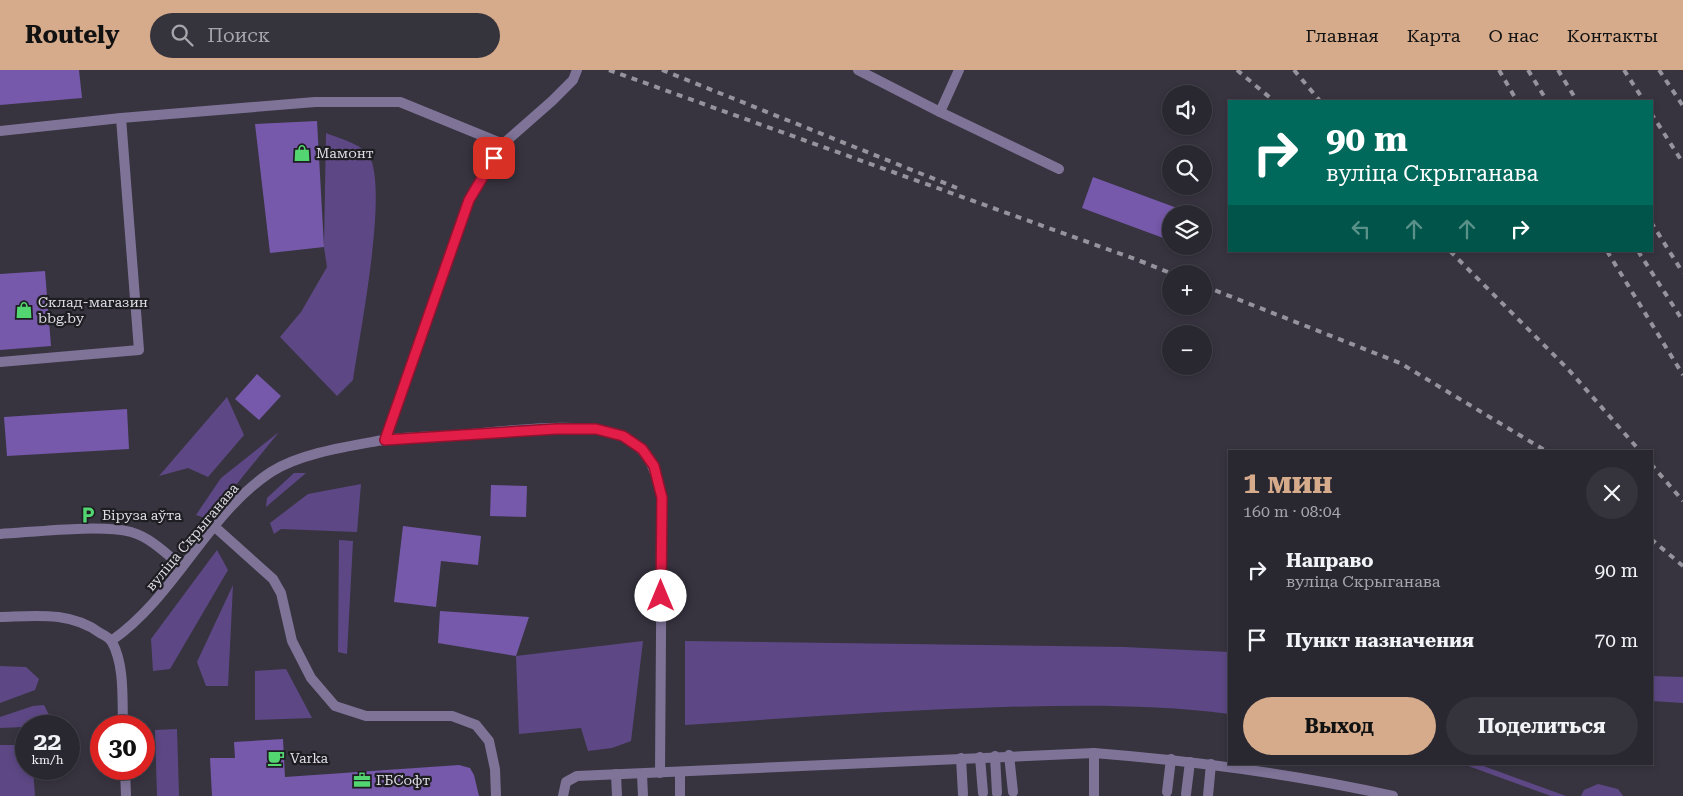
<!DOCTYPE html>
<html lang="ru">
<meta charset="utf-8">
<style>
body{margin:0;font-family:"Roboto Serif",serif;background:#35333c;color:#f1f3f6;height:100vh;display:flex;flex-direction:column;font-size:19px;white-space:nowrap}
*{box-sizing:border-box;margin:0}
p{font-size:16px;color:#a5a5ab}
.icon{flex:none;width:28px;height:28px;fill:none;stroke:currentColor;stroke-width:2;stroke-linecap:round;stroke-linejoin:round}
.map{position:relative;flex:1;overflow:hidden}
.panel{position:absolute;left:1228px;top:380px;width:425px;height:315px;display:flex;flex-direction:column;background:#292730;border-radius:0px;box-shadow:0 2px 8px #0003,0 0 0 1px #45444c}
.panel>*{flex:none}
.hud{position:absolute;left:1228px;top:30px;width:425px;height:152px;border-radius:0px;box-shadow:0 2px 8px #0003,0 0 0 1px #45444c;background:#00695c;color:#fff;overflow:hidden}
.tools{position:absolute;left:1162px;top:15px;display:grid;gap:10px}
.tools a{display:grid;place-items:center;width:50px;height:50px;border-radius:50%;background:#292730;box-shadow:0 2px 8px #0003,0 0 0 1px #45444c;font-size:25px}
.speed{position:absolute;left:15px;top:645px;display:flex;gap:10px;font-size:25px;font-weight:700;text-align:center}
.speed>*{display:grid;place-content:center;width:65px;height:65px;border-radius:50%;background:#292730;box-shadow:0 2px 8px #0003,0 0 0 1px #45444c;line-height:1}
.speed small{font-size:12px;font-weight:400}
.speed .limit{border:8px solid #d22;background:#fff;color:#111}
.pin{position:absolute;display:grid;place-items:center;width:42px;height:42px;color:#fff;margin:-21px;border-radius:10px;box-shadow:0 2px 8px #0006}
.me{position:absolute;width:55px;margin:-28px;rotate:0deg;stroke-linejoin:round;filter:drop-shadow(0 0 4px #0008)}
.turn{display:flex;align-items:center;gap:18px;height:105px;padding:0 15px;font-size:22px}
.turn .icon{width:65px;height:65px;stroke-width:2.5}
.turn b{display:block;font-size:35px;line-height:42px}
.lanes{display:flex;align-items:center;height:48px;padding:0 15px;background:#0003;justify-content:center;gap:25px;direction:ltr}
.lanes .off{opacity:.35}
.round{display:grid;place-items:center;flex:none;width:52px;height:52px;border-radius:26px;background:#35333c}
.headline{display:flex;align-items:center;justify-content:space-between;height:85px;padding:0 15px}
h1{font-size:30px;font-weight:700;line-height:38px;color:#d6ab8b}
.button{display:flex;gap:10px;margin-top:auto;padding:10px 15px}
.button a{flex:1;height:58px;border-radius:30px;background:#d6ab8b;color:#111;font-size:20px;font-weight:700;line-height:58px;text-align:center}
.button a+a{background:#35333c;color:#f1f3f6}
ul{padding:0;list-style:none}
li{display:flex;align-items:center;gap:15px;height:70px;padding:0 15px}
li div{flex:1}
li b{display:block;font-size:19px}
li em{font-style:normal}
header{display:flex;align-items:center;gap:30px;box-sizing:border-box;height:70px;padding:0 25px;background:#d6ab8b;color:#111}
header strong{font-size:24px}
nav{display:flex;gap:28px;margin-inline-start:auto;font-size:18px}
.search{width:350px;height:45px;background:#35333c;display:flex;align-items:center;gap:12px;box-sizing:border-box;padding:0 18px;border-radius:28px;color:#a5a5ab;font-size:19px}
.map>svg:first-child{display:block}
.green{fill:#5d4885}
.building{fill:#7659aa}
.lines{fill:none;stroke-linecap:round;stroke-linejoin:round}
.service{stroke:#7f7498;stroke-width:10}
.minor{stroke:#7f7498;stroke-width:10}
.tertiary{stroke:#7f7498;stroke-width:10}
.rail{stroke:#95939c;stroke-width:4;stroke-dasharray:6 6;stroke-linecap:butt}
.route-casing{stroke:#92132f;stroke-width:12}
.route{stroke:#e11d48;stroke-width:9}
.labels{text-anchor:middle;stroke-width:4.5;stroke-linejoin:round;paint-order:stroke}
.poi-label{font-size:14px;fill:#dddbe3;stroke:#1e1d22;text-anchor:start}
.street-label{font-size:14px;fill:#dddbe3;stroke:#1e1d22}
</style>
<header>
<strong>Routely</strong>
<div class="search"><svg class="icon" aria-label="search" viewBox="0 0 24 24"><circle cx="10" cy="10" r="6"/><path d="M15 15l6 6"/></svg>Поиск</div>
<nav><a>Главная</a><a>Карта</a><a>О нас</a><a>Контакты</a></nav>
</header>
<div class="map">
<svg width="1683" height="726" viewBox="0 0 1683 726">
<rect width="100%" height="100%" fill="#373440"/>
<g class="green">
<path d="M326,63c12,5 36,11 43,23 20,32 -10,182 -16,224l-16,16 -57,-59 21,-25 26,-45 -3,-20z"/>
<polygon points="227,327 244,365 208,407 188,398 159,406"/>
<polygon points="279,362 214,442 205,448 196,445 221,408"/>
<polygon points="294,403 306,403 266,437 267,428"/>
<polygon points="361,414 357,462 281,459 274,464 270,453 308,424"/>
<polygon points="339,470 353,471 347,584 338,582"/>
<polygon points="217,480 228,500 170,599 153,601 151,569"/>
<polygon points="233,515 228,616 206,616 197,592"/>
<polygon points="643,571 631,671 612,678 588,681 581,658 519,664 516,586"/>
<path d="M685,571l439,6 105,5v62c-75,-10 -151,-9 -227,-7 -106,3 -212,11 -317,18z"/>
<polygon points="0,596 26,597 39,609 35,620 0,633"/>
<polygon points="286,599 312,648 255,650 255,601"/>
<polygon points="1651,606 1683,607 1683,633 1651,631"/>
<polygon points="44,635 49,645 49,653 46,656 0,658 0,647 33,636"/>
<polygon points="177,659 179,726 157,726 155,660"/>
<polygon points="0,675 26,675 26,699 33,699 35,726 0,726"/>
<polygon points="1463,694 1478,694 1566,726 1551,726"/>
<polygon points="1598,714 1618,719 1623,726 1581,726 1584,720"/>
</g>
<g class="building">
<polygon points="0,0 79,0 82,28 0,35"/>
<polygon points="317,51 324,177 270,183 255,54"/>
<polygon points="1093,107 1177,138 1175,144 1171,144 1171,154 1166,169 1082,138"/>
<polygon points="45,201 51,276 0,280 0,204"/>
<polygon points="257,304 281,326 259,350 235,329"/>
<polygon points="127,339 129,379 7,386 4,347"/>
<polygon points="491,415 527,416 526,447 490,446"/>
<polygon points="403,456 481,466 478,495 441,491 436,537 394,532"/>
<polygon points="440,541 529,547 516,586 438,573"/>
<polygon points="283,669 285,707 459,695 470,698 474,705 479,726 212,726 210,688 235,688 234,672"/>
</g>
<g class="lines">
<g class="service">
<polyline points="858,0 940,42 959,0"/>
<polyline points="940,42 1059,99"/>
<polyline points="0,61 121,48 315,32 400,32 503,74"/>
<polyline points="0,292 139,280 121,48"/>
<polyline points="385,370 469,130 503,74 552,31 573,10 577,0"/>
<polyline points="215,457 273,509 281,523 292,571 311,608 335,636 366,646 452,646 476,655 489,671 495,699 496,726"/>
<path d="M0,464c35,-2 100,-10 131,-2 19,5 37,23 51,35"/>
<polyline points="1009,685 1013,722"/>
<polyline points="995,686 997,723"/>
<polyline points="980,687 983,723"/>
<polyline points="961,688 963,724"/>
<polyline points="680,702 680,726"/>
<polyline points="616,704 617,726"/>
<polyline points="642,704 643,726"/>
<polyline points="1167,722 1171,689"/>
<polyline points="1186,724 1190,692"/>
<path d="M563,726l3,-14 11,-6 517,-23c101,8 200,21 299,43"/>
<polyline points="1094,726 1094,683"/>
<polyline points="1208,726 1211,694"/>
</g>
<path class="minor" d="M111,571c65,-45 96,-127 160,-169 29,-19 79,-26 112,-32 25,-4 51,-3 76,-5 41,-3 129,-16 165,2 27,14 31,33 38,61l-2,275"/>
<g class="tertiary">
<path d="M0,547c35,-1 70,-6 100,16 4,2 10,5 12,9 13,24 10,58 11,84"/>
<polyline points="125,699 126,726"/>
</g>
<g class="rail">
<polyline points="609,0 1146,193"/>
<polyline points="662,0 957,118"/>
<polyline points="1237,0 1274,31"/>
<polyline points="1294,0 1320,31"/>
<polyline points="1499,0 1517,31"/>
<polyline points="1528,0 1547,31"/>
<polyline points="1558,0 1577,31"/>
<polyline points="1624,0 1644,31"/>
<polyline points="1659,0 1683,36"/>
<polyline points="1651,43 1683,93"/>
<polyline points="1651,152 1683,203"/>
<polyline points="1450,181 1568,299 1640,381"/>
<polyline points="1607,181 1683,305"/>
<polyline points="1638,181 1683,251"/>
<polyline points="1140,191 1173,204"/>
<polyline points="1204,216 1400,293 1546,381"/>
<polyline points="1651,394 1683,431"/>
<polyline points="1651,469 1683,496"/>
</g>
</g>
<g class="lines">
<g class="route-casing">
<polyline id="route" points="494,88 469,130 385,370 556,359 596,359 623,366 642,379 654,396 662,428 661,526"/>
</g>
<use href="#route" class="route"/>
</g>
<defs>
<g id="shop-bare" transform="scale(1.35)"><path d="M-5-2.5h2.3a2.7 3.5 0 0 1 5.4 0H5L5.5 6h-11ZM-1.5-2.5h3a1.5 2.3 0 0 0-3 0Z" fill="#53d672" stroke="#1e1d22" stroke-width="2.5" paint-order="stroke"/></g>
<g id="parking-bare" transform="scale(1.35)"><path d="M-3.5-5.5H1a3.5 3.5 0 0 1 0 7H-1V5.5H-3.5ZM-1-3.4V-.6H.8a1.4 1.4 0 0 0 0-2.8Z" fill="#53d672" stroke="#1e1d22" stroke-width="2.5" paint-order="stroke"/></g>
<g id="cafe-bare" transform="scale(1.35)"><path d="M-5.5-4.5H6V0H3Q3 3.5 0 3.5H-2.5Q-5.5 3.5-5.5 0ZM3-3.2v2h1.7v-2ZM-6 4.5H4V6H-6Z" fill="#53d672" stroke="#1e1d22" stroke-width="2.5" paint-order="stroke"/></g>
<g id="office-bare" transform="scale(1.35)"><path d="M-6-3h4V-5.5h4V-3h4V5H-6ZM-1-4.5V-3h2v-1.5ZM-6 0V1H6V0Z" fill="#53d672" stroke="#1e1d22" stroke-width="2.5" paint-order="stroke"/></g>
</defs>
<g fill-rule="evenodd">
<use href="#shop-bare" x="302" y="83"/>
<use href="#shop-bare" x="24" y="240"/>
<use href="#parking-bare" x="88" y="445"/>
<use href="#cafe-bare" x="276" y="688"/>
<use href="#office-bare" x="362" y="710"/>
</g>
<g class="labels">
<g class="poi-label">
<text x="316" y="88">Мамонт</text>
<text x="38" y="237">Склад-магазин<tspan x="38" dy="16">bbg.by</tspan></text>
<text x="102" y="450">Біруза аўта</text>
<text x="290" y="693">Varka</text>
<text x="376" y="715">ГБСофт</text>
</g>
<g class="street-label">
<text transform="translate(192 467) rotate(-50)" y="5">вуліца Скрыганава</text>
</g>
</g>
</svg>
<div class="tools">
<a><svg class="icon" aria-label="sound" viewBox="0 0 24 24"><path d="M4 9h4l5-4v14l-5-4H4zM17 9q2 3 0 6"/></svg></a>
<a><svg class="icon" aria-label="search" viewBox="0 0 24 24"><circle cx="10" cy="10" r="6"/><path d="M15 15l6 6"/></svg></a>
<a><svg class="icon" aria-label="layers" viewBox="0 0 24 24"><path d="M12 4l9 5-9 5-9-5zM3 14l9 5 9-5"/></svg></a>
<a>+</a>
<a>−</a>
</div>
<div class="speed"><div>22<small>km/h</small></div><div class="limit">30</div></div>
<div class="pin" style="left:494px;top:88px;background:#d93025"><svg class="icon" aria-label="arrive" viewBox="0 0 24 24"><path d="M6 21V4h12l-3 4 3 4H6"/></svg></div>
<svg class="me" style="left:661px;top:526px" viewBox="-20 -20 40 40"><circle r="19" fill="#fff"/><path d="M0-13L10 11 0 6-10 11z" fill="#e11d48"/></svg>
<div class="hud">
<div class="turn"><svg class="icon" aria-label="right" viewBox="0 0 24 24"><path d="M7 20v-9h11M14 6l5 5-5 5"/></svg><div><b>90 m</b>вуліца Скрыганава</div></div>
<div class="lanes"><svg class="icon off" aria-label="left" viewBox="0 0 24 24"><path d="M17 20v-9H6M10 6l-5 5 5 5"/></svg><svg class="icon off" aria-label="ahead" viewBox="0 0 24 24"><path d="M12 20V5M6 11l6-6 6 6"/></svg><svg class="icon off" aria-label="ahead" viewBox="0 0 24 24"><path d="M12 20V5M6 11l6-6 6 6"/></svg><svg class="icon" aria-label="right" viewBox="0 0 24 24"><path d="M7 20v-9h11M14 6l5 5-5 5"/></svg></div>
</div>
<section class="panel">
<div class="headline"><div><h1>1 мин</h1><p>160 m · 08:04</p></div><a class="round"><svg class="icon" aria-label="close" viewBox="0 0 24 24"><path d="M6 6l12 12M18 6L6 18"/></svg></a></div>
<ul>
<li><svg class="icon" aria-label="right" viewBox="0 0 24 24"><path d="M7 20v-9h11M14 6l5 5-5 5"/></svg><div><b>Направо</b><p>вуліца Скрыганава</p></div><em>90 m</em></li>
<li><svg class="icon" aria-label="arrive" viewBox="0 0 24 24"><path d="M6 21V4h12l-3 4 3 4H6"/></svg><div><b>Пункт назначения</b></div><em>70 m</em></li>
</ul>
<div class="button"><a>Выход</a><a>Поделиться</a></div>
</section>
</div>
